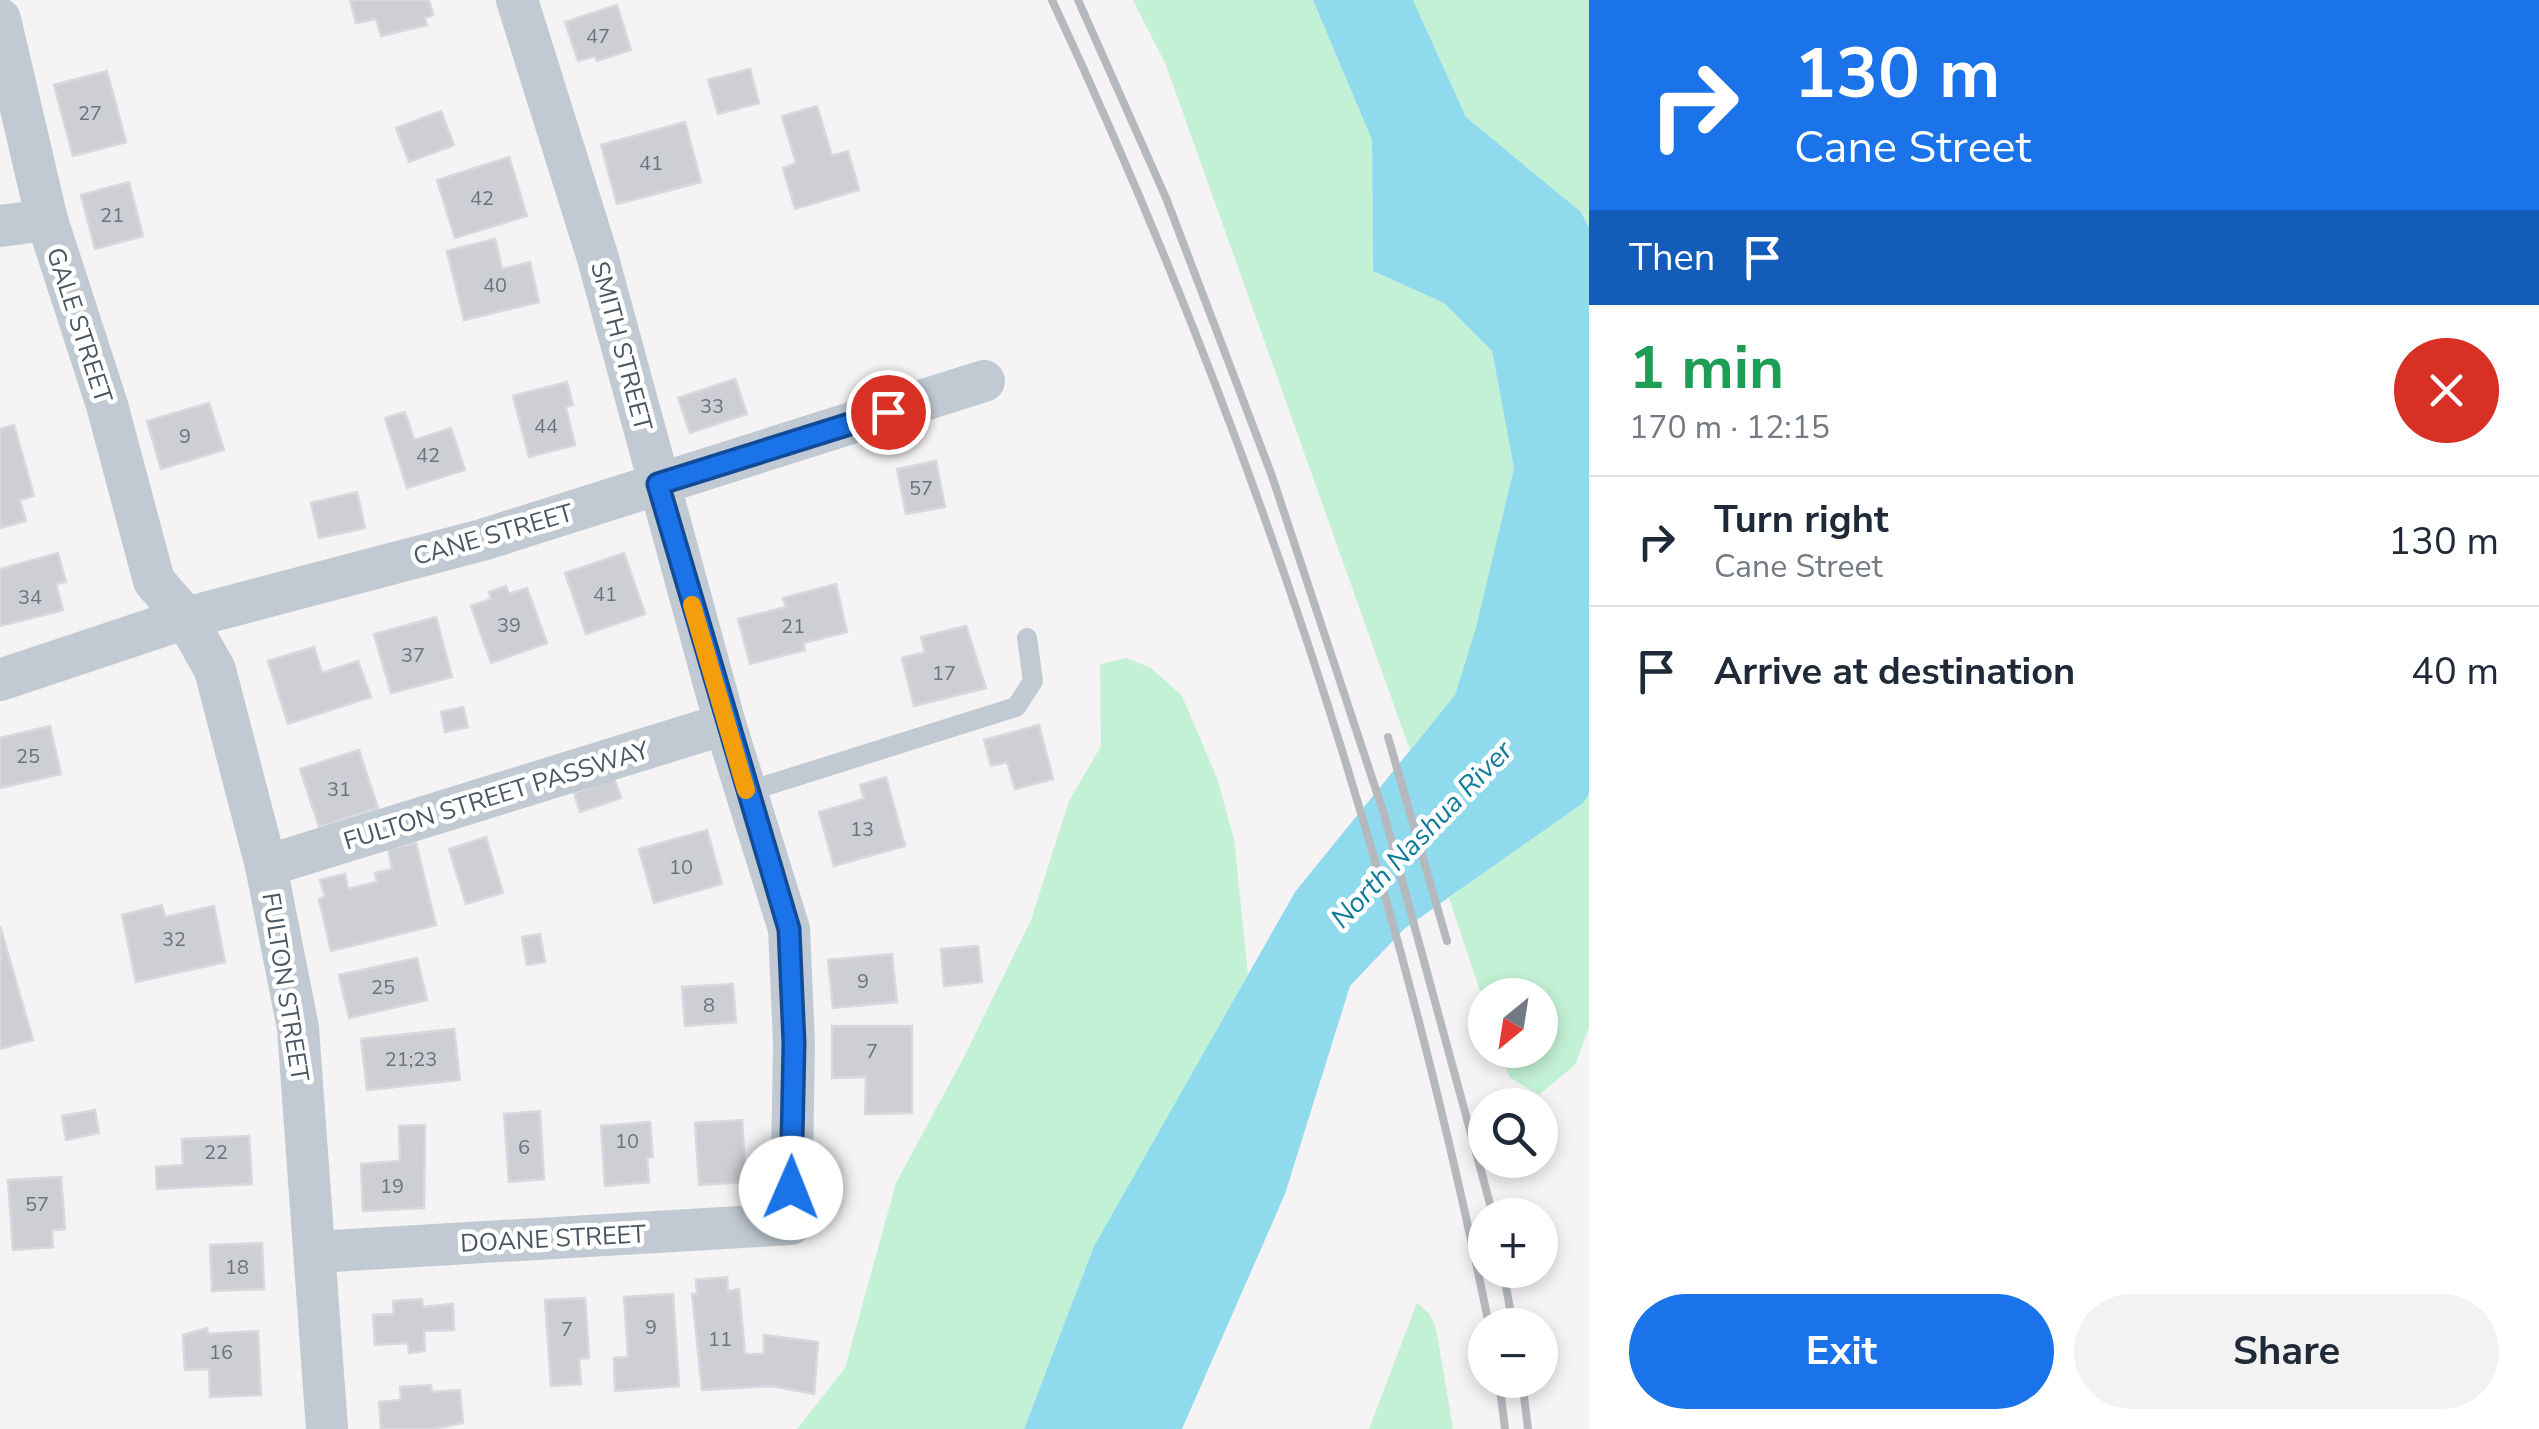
<!DOCTYPE html>
<meta charset="utf-8">
<style>
body{margin:0;font-family:"Nunito Sans",sans-serif;background:#f2f2f3;color:#1f2937;height:100vh;display:flex;flex-direction:column;font-size:38px;white-space:nowrap}
*{box-sizing:border-box;margin:0}
p{font-size:32px;color:#747a83}
.icon{flex:none;width:55px;height:55px;fill:none;stroke:currentColor;stroke-width:2;stroke-linecap:round;stroke-linejoin:round}
.map{position:relative;flex:1;overflow:hidden}
.drawer{display:flex;flex-direction:column;background:#fff;width:950px}
.drawer>*{flex:none}
.banner{background:#1a73e8;color:#fff;overflow:hidden}
.needle{width:65px;rotate:210deg}
.fabs{position:absolute;left:1468px;top:978px;display:grid;gap:20px}
.fabs a{display:grid;place-items:center;width:90px;height:90px;border-radius:50%;background:#fff;box-shadow:0 5px 15px #0003;font-size:50px}
.pin{position:absolute;display:grid;place-items:center;width:85px;height:85px;color:#fff;margin:-42px;border:5px solid #fff;border-radius:50%;box-shadow:0 2px 10px #0007}
.me{position:absolute;width:110px;margin:-55px;rotate:1deg;stroke-linejoin:round;filter:drop-shadow(0 0 8px #0008)}
.turn{display:flex;align-items:center;gap:35px;height:210px;padding:0 40px;font-size:45px}
.turn .icon{width:130px;height:130px;stroke-width:2.5}
.turn b{display:block;font-size:70px;line-height:85px}
.then{display:flex;align-items:center;height:95px;padding:0 40px;background:#0003;gap:20px;font-size:38px}
.round{display:grid;place-items:center;flex:none;width:105px;height:105px;border-radius:52px;background:#f2f2f3}
.summary{display:flex;align-items:center;justify-content:space-between;height:170px;padding:0 40px}
h1{font-size:60px;font-weight:700;line-height:75px;color:#1e9e55}
.cta{display:flex;gap:20px;margin-top:auto;padding:20px 40px}
.cta a{flex:1;height:115px;border-radius:60px;background:#1a73e8;color:#fff;font-size:40px;font-weight:700;line-height:115px;text-align:center}
.cta a+a{background:#f2f2f3;color:#1f2937}
ul{padding:0;list-style:none}
li{display:flex;align-items:center;gap:30px;height:130px;padding:0 40px;border-top:2px solid #e0e1e3}
li div{flex:1}
li b{display:block;font-size:38px}
li em{font-style:normal}
main{display:flex;flex:1;min-height:0}
.map>svg:first-child{display:block}
.green{fill:#c3f1d5}
.water{fill:#90daee}
.building{fill:#cdcfd5;stroke:#d7d9de;stroke-width:2.5}
.lines{fill:none;stroke-linecap:round;stroke-linejoin:round}
.service{stroke:#c1cad2;stroke-width:20}
.minor{stroke:#c1cad2;stroke-width:42}
.rail{stroke:#b5b8bd;stroke-width:8}
.route-casing{stroke:#114b97;stroke-width:25}
.route{stroke:#1a73e8;stroke-width:18}
.slow{stroke:#f59e0b;stroke-width:18}
.labels{text-anchor:middle;stroke-width:9;stroke-linejoin:round;paint-order:stroke}
.number-label{font-size:20px;fill:#6b747e}
.street-label{font-size:25px;fill:#4a5661;stroke:#fff}
.water-label{font-size:28px;font-style:italic;fill:#0c7c9b;stroke:#fff}
</style>
<main>
<div class="map">
<svg width="1589" height="1429" viewBox="0 0 1589 1429">
<rect width="100%" height="100%" fill="#f5f3f3"/>
<g class="green">
<polygon points="1133,0 1313,0 1372,140 1373,271 1444,303 1492,351 1514,468 1477,628 1455,695 1410,750 1166,65"/>
<polygon points="1413,0 1589,0 1589,228 1581,212 1466,117"/>
<polygon points="1127,658 1151,668 1182,696 1217,778 1234,839 1248,975 1094,1246 1024,1429 797,1429 845,1368 896,1183 964,1057 1031,920 1069,801 1101,746 1100,664"/>
<polygon points="1589,794 1589,1027 1575,1065 1539,1095 1509,1077 1500,1050 1540,1050 1540,995 1485,995 1485,1006 1449,898"/>
<polygon points="1417,1303 1429,1313 1436,1328 1453,1429 1369,1429"/>
</g>
<polygon class="water" points="1313,0 1413,0 1466,117 1581,212 1589,228 1589,794 1583,803 1404,929 1350,986 1285,1194 1182,1429 1024,1429 1094,1246 1295,892 1455,695 1476,628 1514,468 1492,351 1444,303 1373,271 1372,140"/>
<g class="building">
<polygon points="350,0 429,0 433,15 425,18 427,25 381,36 376,19 356,23"/>
<polygon points="617,5 631,50 597,61 595,56 578,61 565,22"/>
<polygon points="750,69 759,103 718,114 708,80"/>
<polygon points="107,71 126,142 73,156 54,85"/>
<polygon points="817,106 832,156 848,151 859,190 795,209 783,168 796,163 782,116"/>
<polygon points="441,111 454,145 409,162 396,128"/>
<polygon points="685,122 701,182 617,204 601,145"/>
<polygon points="509,157 527,216 455,238 437,180"/>
<polygon points="129,182 143,236 95,249 81,195"/>
<polygon points="495,239 502,269 530,262 539,302 464,320 447,251"/>
<polygon points="735,379 747,414 690,433 678,398"/>
<polygon points="567,382 573,405 566,407 575,445 529,457 513,396"/>
<polygon points="209,403 224,450 161,469 147,421"/>
<polygon points="405,412 414,440 451,428 465,470 407,488 385,418"/>
<polygon points="14,425 34,496 20,500 26,521 0,528 0,429"/>
<polygon points="936,461 945,507 906,514 897,469"/>
<polygon points="357,492 365,528 319,538 311,503"/>
<polygon points="58,553 66,582 56,584 63,610 0,626 0,569"/>
<polygon points="624,553 645,614 586,634 565,573"/>
<polygon points="836,584 847,632 803,643 805,650 750,664 738,619 786,607 783,598"/>
<polygon points="506,586 509,594 527,588 547,643 491,663 471,606 491,599 489,592"/>
<polygon points="436,617 452,677 391,693 374,634"/>
<polygon points="966,626 986,688 914,706 902,658 925,652 921,637"/>
<polygon points="314,647 322,673 358,661 371,697 288,724 268,661"/>
<polygon points="463,707 468,727 445,732 441,712"/>
<polygon points="1039,725 1053,779 1015,789 1007,762 991,766 984,740"/>
<polygon points="50,726 61,774 0,788 0,738"/>
<polygon points="359,750 378,808 319,827 300,769"/>
<polygon points="886,777 905,846 834,866 819,812 864,799 860,785"/>
<polygon points="614,778 621,798 580,812 574,793"/>
<polygon points="707,830 722,884 654,903 639,849"/>
<polygon points="486,837 503,893 466,904 449,849"/>
<polygon points="416,843 436,925 331,951 319,899 325,897 320,880 345,874 348,889 377,882 375,873 392,869 388,849"/>
<polygon points="162,905 165,917 214,906 225,962 136,982 122,915"/>
<polygon points="0,926 33,1040 0,1049"/>
<polygon points="540,934 545,962 527,965 522,937"/>
<polygon points="978,946 982,982 944,986 941,949"/>
<polygon points="892,954 897,1002 833,1008 828,960"/>
<polygon points="417,958 427,1000 349,1018 339,975"/>
<polygon points="733,984 736,1022 685,1026 682,987"/>
<polygon points="832,1026 912,1026 912,1113 865,1114 866,1077 832,1078"/>
<polygon points="454,1029 460,1080 367,1090 361,1039"/>
<polygon points="95,1110 99,1133 66,1140 62,1116"/>
<polygon points="540,1111 544,1179 509,1182 504,1114"/>
<polygon points="742,1120 746,1182 699,1185 695,1123"/>
<polygon points="650,1122 653,1157 647,1158 649,1182 605,1186 601,1126"/>
<polygon points="425,1125 424,1208 363,1211 361,1164 400,1161 399,1126"/>
<polygon points="249,1136 252,1184 157,1189 156,1167 183,1165 182,1139"/>
<polygon points="61,1177 65,1229 52,1230 53,1247 13,1250 8,1180"/>
<polygon points="262,1243 264,1289 212,1291 210,1245"/>
<polygon points="727,1277 728,1291 739,1289 745,1354 764,1354 764,1335 818,1342 814,1394 772,1386 702,1390 692,1294 697,1294 696,1280"/>
<polygon points="673,1294 679,1386 615,1391 614,1358 628,1357 624,1297"/>
<polygon points="585,1298 589,1358 579,1359 581,1384 551,1386 545,1300"/>
<polygon points="422,1299 423,1307 453,1304 454,1330 424,1331 425,1351 409,1353 408,1343 375,1345 373,1315 394,1314 393,1301"/>
<polygon points="207,1328 208,1334 258,1331 261,1395 210,1397 209,1369 185,1370 183,1335"/>
<polygon points="431,1385 432,1392 460,1390 463,1423 432,1429 381,1429 379,1402 401,1400 400,1387"/>
</g>
<g class="lines">
<polyline class="service" points="746,792 1016,707 1033,681 1027,638"/>
<g class="minor">
<polyline points="0,19 47,220 107,405 154,581 186,618 215,670 266,866 298,1028 327,1429"/>
<polyline points="0,226 47,220"/>
<polyline points="0,680 186,618 482,540 984,381"/>
<polyline points="266,866 725,724"/>
<polyline points="316,1252 791,1224 794,1043 789,929 725,724 597,255 517,0"/>
</g>
<g class="rail">
<path d="M1052,0c197,422 344,868 437,1325"/>
<polyline points="1078,0 1166,198 1272,476 1384,814 1493,1215"/>
<polyline points="1388,737 1447,941"/>
<polyline points="1503,1270 1513,1325"/>
<polyline points="1499,1380 1505,1429"/>
<polyline points="1522,1380 1528,1429"/>
</g>
</g>
<g class="lines">
<g class="route-casing">
<polyline id="route" points="791,1188 794,1043 789,929 658,484 888,412"/>
</g>
<use href="#route" class="route"/>
<polyline class="slow" points="692,605 746,790"/>
</g>
<g class="labels">
<g class="number-label">
<text x="598" y="43">47</text>
<text x="90" y="120">27</text>
<text x="651" y="170">41</text>
<text x="482" y="205">42</text>
<text x="112" y="222">21</text>
<text x="495" y="292">40</text>
<text x="712" y="413">33</text>
<text x="546" y="433">44</text>
<text x="185" y="443">9</text>
<text x="428" y="462">42</text>
<text x="921" y="495">57</text>
<text x="605" y="601">41</text>
<text x="30" y="604">34</text>
<text x="509" y="632">39</text>
<text x="793" y="633">21</text>
<text x="413" y="662">37</text>
<text x="944" y="680">17</text>
<text x="28" y="763">25</text>
<text x="339" y="796">31</text>
<text x="862" y="836">13</text>
<text x="681" y="874">10</text>
<text x="174" y="946">32</text>
<text x="863" y="988">9</text>
<text x="383" y="994">25</text>
<text x="709" y="1012">8</text>
<text x="872" y="1058">7</text>
<text x="411" y="1066">21;23</text>
<text x="627" y="1148">10</text>
<text x="524" y="1154">6</text>
<text x="216" y="1159">22</text>
<text x="392" y="1193">19</text>
<text x="37" y="1211">57</text>
<text x="237" y="1274">18</text>
<text x="651" y="1334">9</text>
<text x="567" y="1336">7</text>
<text x="720" y="1346">11</text>
<text x="221" y="1359">16</text>
</g>
<g class="street-label">
<text transform="translate(80 325) rotate(72)" y="9">GALE STREET</text>
<text transform="translate(622 346) rotate(75)" y="9">SMITH STREET</text>
<text transform="translate(493 534) rotate(-16)" y="9">CANE STREET</text>
<text transform="translate(496 795) rotate(-17)" y="9">FULTON STREET PASSWAY</text>
<text transform="translate(286 987) rotate(81)" y="9">FULTON STREET</text>
<text transform="translate(553 1238) rotate(-3)" y="9">DOANE STREET</text>
</g>
<g class="water-label">
<text transform="translate(1421 834) rotate(-46)" y="10">North Nashua River</text>
</g>
</g>
</svg>
<div class="fabs">
<a><svg class="needle" viewBox="-14 -14 28 28"><path d="M0-13l5 13h-10z" fill="#e53935"/><path d="M0 13l5-13h-10z" fill="#747a83"/></svg></a>
<a><svg class="icon" aria-label="search" viewBox="0 0 24 24"><circle cx="10" cy="10" r="6"/><path d="M15 15l6 6"/></svg></a>
<a>+</a>
<a>−</a>
</div>
<div class="pin" style="left:888px;top:412px;background:#d93025"><svg class="icon" aria-label="arrive" viewBox="0 0 24 24"><path d="M6 21V4h12l-3 4 3 4H6"/></svg></div>
<svg class="me" style="left:791px;top:1188px" viewBox="-20 -20 40 40"><circle r="19" fill="#fff"/><path d="M0-13L10 11 0 6-10 11z" fill="#1a73e8"/></svg>
</div>
<section class="drawer">
<div class="banner">
<div class="turn"><svg class="icon" aria-label="right" viewBox="0 0 24 24"><path d="M7 20v-9h11M14 6l5 5-5 5"/></svg><div><b>130 m</b>Cane Street</div></div>
<div class="then">Then<svg class="icon" aria-label="arrive" viewBox="0 0 24 24"><path d="M6 21V4h12l-3 4 3 4H6"/></svg></div>
</div>
<div class="summary"><div><h1>1 min</h1><p>170 m · 12:15</p></div><a class="round" style="background:#d93025;color:#fff"><svg class="icon" aria-label="close" viewBox="0 0 24 24"><path d="M6 6l12 12M18 6L6 18"/></svg></a></div>
<ul>
<li><svg class="icon" aria-label="right" viewBox="0 0 24 24"><path d="M7 20v-9h11M14 6l5 5-5 5"/></svg><div><b>Turn right</b><p>Cane Street</p></div><em>130 m</em></li>
<li><svg class="icon" aria-label="arrive" viewBox="0 0 24 24"><path d="M6 21V4h12l-3 4 3 4H6"/></svg><div><b>Arrive at destination</b></div><em>40 m</em></li>
</ul>
<div class="cta"><a>Exit</a><a>Share</a></div>
</section>
</main>
